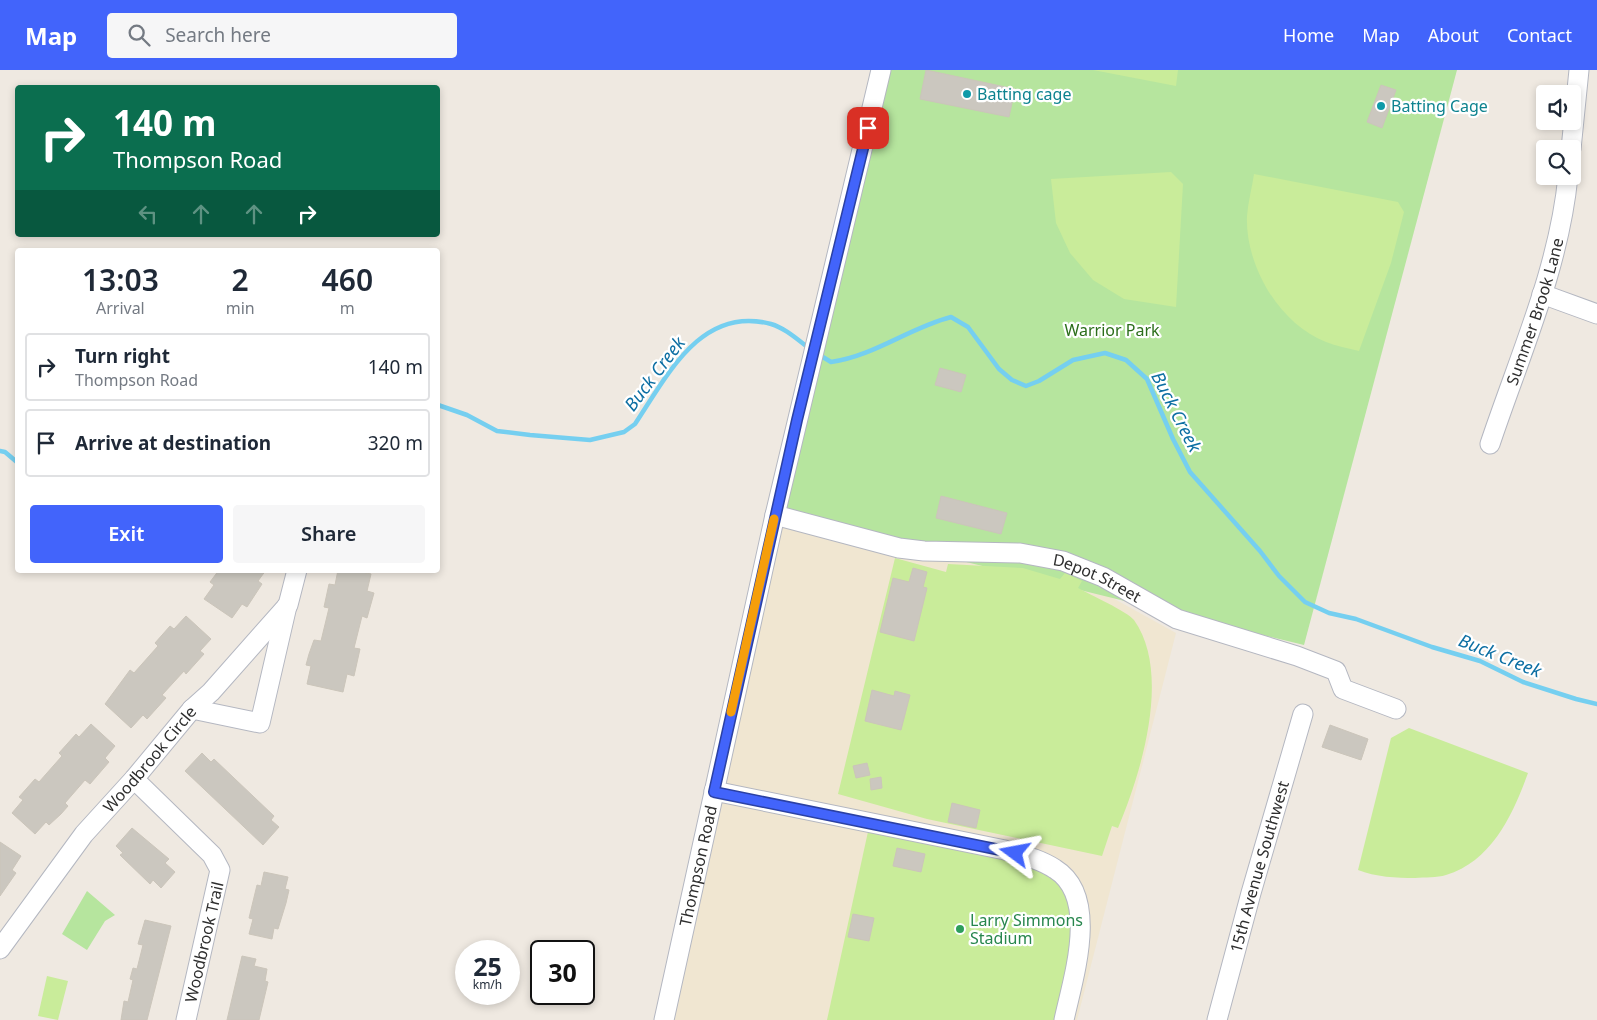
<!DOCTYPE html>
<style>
body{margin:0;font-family:"Noto Sans",sans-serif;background:#f6f6f7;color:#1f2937;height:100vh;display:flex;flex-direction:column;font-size:19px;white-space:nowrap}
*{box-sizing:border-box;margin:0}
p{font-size:16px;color:#747a83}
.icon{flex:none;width:28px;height:28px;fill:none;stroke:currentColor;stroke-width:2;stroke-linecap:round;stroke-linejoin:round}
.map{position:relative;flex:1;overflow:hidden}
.panel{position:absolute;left:15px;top:178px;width:425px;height:325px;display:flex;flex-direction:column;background:#fff;border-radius:5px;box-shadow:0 2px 8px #0003}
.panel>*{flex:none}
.guide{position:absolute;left:15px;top:15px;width:425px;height:152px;border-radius:5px;box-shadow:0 2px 8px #0003;background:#0b6e4f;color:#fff;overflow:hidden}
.tools{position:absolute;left:1536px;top:15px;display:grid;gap:10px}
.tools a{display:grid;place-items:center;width:45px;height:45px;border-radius:5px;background:#fff;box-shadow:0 2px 8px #0003;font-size:25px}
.speed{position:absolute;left:455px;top:870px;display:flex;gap:10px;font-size:25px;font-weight:700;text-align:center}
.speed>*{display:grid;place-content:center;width:65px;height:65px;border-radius:50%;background:#fff;box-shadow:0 2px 8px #0003;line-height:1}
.speed small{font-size:12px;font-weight:400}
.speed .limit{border:2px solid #111;border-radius:8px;background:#fff;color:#111}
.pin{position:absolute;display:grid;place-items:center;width:42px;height:42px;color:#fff;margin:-21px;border-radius:10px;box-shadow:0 2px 8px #0006}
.me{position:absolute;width:55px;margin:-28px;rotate:283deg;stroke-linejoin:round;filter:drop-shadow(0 0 4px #0008)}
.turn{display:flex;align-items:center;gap:18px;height:105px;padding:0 15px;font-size:22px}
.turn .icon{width:65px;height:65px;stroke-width:2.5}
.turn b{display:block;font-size:35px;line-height:42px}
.lanes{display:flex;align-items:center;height:48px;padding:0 15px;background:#0003;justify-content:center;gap:25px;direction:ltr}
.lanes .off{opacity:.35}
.eta{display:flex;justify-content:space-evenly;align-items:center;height:85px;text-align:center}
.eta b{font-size:30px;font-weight:600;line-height:35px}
.button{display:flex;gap:10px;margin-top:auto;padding:10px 15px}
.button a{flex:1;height:58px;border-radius:5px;background:#4264fb;color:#fff;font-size:20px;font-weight:600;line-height:58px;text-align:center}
.button a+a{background:#f6f6f7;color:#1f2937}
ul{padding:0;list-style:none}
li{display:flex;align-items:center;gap:15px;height:68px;margin:0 10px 8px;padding:0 5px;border:2px solid #e0e1e3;border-radius:5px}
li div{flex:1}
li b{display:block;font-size:19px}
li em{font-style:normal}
header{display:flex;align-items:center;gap:30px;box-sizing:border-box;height:70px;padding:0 25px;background:#4264fb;color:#fff}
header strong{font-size:24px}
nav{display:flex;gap:28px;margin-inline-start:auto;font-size:18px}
.search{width:350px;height:45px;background:#f6f6f7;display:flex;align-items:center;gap:12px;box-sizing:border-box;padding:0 18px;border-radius:5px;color:#747a83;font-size:19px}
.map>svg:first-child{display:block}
.education{fill:#f0e6d1}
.green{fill:#b6e59e}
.pitch{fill:#c9ec9a}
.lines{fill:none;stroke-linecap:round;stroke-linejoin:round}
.stream{stroke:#75cff0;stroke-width:4.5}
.building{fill:#cbc7bf;stroke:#cbc5ba}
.minor-casing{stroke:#b4b7c1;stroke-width:21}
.minor{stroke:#fff;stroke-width:19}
.route-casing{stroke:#2b41a3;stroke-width:12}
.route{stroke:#4264fb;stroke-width:9}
.slow{stroke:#f59e0b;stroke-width:9}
.culture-dot{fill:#0f9aa8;stroke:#fff;stroke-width:2}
.leisure-dot{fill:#2e9e5b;stroke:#fff;stroke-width:2}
.labels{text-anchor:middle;stroke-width:4.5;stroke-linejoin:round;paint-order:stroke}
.culture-label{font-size:16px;fill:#0d838f;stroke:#fff;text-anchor:start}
.street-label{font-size:16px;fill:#2e2e2e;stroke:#fff}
.park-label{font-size:16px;fill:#2c6e1b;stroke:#fff}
.leisure-label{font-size:16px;fill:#27864d;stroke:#fff;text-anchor:start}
.water-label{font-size:18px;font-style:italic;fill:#0d6fa3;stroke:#fff}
</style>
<header>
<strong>Map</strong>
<div class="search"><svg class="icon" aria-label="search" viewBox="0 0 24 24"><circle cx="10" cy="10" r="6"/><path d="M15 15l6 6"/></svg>Search here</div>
<nav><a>Home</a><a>Map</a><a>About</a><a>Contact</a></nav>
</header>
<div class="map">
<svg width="1597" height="950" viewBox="0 0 1597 950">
<rect width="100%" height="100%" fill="#efe9e1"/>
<polygon class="education" points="775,445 1082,511 1176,563 1077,950 664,950"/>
<g class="green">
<polygon points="888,0 1457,0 1304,575 775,445"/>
<polygon points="87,821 115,845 105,851 87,880 62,864"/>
</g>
<g class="pitch">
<polygon points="1093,0 1178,0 1176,16"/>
<polygon points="1171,102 1183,114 1176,237 1124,229 1093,210 1070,183 1056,153 1051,109"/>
<path d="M1254,104l144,28 6,10 -13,51 -32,88c-11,-3 -23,-5 -33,-9 -47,-18 -81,-77 -79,-126 1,-14 5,-28 7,-42z"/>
<path d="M895,488l51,14 2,-8 75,4 37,11 5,-6 17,8 -4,7c11,6 50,24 56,32 38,53 7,154 -16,208l-6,-2 -10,30 -175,-37 -89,-25z"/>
<path d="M1409,658l119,45c-15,41 -36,88 -82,102 -9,3 -21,2 -31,3 -18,0 -40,-1 -57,-8l33,-132z"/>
<polygon points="869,757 1031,794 1055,803 1072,830 1074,871 1056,950 827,950"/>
<polygon points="47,906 68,911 58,950 38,946"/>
</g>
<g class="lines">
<g class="stream">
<path d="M818,284l13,8c43,-6 78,-34 120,-45l17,10 31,42 13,11 14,6 13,-5 34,-21 32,-7 21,7 21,19 26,60 17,33 70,79 19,25 26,26 24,11 27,6 76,28 48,14 43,21 53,17 21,5"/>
<path d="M438,335l29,10 30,16 33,4 60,5 34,-8 11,-8c32,-48 66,-119 136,-100 14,4 27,16 39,25"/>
<polyline points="0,381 5,382 18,393"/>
</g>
</g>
<g class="building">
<polygon points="926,0 1015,19 1009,47 920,29"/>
<polygon points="1381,15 1396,20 1382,58 1367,52"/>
<polygon points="940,298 966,305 961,322 935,315"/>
<polygon points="941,426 1007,443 1001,464 936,448"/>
<polygon points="913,498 927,502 923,517 927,518 914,571 880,562 893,508 909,512"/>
<polygon points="219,500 266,500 258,511 262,514 247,537 242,534 232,548 204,529 214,515 210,512"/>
<polygon points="338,500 354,500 371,504 367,521 374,523 367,548 362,546 354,578 360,579 354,606 347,604 343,622 307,614 311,596 306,595 309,584 314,570 321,571 329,538 324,537 329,514 335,515"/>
<polygon points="186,546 211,569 200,581 204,584 186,604 184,601 162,625 166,628 147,649 143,645 131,658 105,634 130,600 134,603 158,576 155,573 170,556 174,559"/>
<polygon points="872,620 894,626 895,621 910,625 901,660 865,651"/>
<polygon points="91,654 115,676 105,688 109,692 90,714 85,710 65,733 68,736 61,744 49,755 46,752 35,764 12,743 23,730 19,727 35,709 39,712 62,686 59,683 76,664 79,667"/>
<polygon points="1330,655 1368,669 1361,690 1322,677"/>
<polygon points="202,683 211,692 214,689 274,746 271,750 279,757 263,775 185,701"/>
<polygon points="867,693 870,705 856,708 853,696"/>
<polygon points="881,707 882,718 871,720 870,709"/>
<polygon points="952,733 980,740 976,758 948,752"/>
<polygon points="132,758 169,789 165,793 175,802 161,818 153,810 150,814 120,785 123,783 116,776"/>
<polygon points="0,772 21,786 12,800 16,803 0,826"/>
<polygon points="897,778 925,784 921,802 893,796"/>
<polygon points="264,802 288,807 285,819 289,820 286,833 278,859 274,858 272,869 249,864 253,849 249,848 257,815 261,816"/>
<polygon points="853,844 874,848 869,871 848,867"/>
<polygon points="145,850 171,856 147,950 121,950 124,931 128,932 133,910 130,909 133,898 137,899 143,875 138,874"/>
<polygon points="242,886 256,889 254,896 267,899 265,911 268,912 259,950 227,950"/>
</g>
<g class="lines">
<g class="minor-casing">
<g id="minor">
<polyline points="1571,79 1579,0"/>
<polyline points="1542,224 1597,244"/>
<path id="s1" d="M1490,374c29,-87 69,-175 78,-268"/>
<path id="s2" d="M775,445l124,33 25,3 96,2 43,8 40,16 74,42 120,37 39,15 7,18 53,20"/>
<polyline points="192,639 260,653 287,536"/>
<polyline points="134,709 212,785 220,800 186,950"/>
<path d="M714,721l291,59c17,5 35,9 50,19 45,28 18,109 9,151"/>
<path id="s3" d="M0,879l84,-115 50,-55 58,-70 19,-17 77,-87 9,-35"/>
<path id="s4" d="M664,950l111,-505 106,-445"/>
<path id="s5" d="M1217,950l34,-127 52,-179"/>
</g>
</g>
<use href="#minor" class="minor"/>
</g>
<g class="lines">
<g class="route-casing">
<polyline id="route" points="868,58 797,350 714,722 1015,783"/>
</g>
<use href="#route" class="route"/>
<polyline class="slow" points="731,642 774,449"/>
</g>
<g class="culture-dot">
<circle cx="967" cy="24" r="5"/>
<circle cx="1381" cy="36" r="5"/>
</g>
<circle class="leisure-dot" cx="960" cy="859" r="5"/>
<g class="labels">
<g class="culture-label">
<text x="977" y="30">Batting cage</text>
<text x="1391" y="42">Batting Cage</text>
</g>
<g class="street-label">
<text dy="6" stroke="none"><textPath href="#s1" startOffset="140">Summer Brook Lane</textPath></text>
<text dy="6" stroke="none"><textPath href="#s2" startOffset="331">Depot Street</textPath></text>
<text dy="6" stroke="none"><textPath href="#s3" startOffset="242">Woodbrook Circle</textPath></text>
<text dy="6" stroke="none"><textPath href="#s4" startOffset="158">Thompson Road</textPath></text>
<text dy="6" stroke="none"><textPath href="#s5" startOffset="159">15th Avenue Southwest</textPath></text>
<text transform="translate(204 872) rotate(-77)" y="6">Woodbrook Trail</text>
</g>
<g class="park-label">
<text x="1112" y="266">Warrior Park</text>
</g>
<g class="leisure-label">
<text x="970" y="856">Larry Simmons<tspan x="970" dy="18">Stadium</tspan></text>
</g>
<g class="water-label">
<text transform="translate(655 304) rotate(-53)" y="6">Buck Creek</text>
<text transform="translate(1176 342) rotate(63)" y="6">Buck Creek</text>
<text transform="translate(1500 586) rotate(22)" y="6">Buck Creek</text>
</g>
</g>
</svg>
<div class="tools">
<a><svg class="icon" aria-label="sound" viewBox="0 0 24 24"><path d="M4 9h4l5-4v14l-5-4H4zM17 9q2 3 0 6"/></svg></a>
<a><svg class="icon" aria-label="search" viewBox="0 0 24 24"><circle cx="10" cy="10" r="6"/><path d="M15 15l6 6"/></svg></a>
</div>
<div class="speed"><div>25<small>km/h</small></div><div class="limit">30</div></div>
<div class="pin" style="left:868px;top:58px;background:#d93025"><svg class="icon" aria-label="arrive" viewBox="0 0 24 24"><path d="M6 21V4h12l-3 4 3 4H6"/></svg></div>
<svg class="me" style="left:1015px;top:783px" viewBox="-20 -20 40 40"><path d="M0-17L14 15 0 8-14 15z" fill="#4264fb" stroke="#fff" stroke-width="4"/></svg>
<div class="guide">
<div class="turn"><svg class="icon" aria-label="right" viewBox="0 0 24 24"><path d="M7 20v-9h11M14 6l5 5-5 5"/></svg><div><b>140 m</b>Thompson Road</div></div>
<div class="lanes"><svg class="icon off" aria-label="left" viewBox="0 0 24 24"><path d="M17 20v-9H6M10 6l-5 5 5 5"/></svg><svg class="icon off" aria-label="ahead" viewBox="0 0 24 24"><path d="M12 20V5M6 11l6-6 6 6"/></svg><svg class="icon off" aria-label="ahead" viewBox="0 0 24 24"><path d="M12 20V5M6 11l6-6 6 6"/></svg><svg class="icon" aria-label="right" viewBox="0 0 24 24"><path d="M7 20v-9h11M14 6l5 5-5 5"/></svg></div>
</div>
<section class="panel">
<div class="eta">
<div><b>13:03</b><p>Arrival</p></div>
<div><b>2</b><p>min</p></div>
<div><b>460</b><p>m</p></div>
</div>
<ul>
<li><svg class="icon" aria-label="right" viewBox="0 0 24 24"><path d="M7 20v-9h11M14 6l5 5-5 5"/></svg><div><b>Turn right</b><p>Thompson Road</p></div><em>140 m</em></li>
<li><svg class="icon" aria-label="arrive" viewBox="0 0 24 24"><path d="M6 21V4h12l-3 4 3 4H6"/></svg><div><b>Arrive at destination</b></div><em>320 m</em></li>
</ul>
<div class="button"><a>Exit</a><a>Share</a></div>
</section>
</div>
